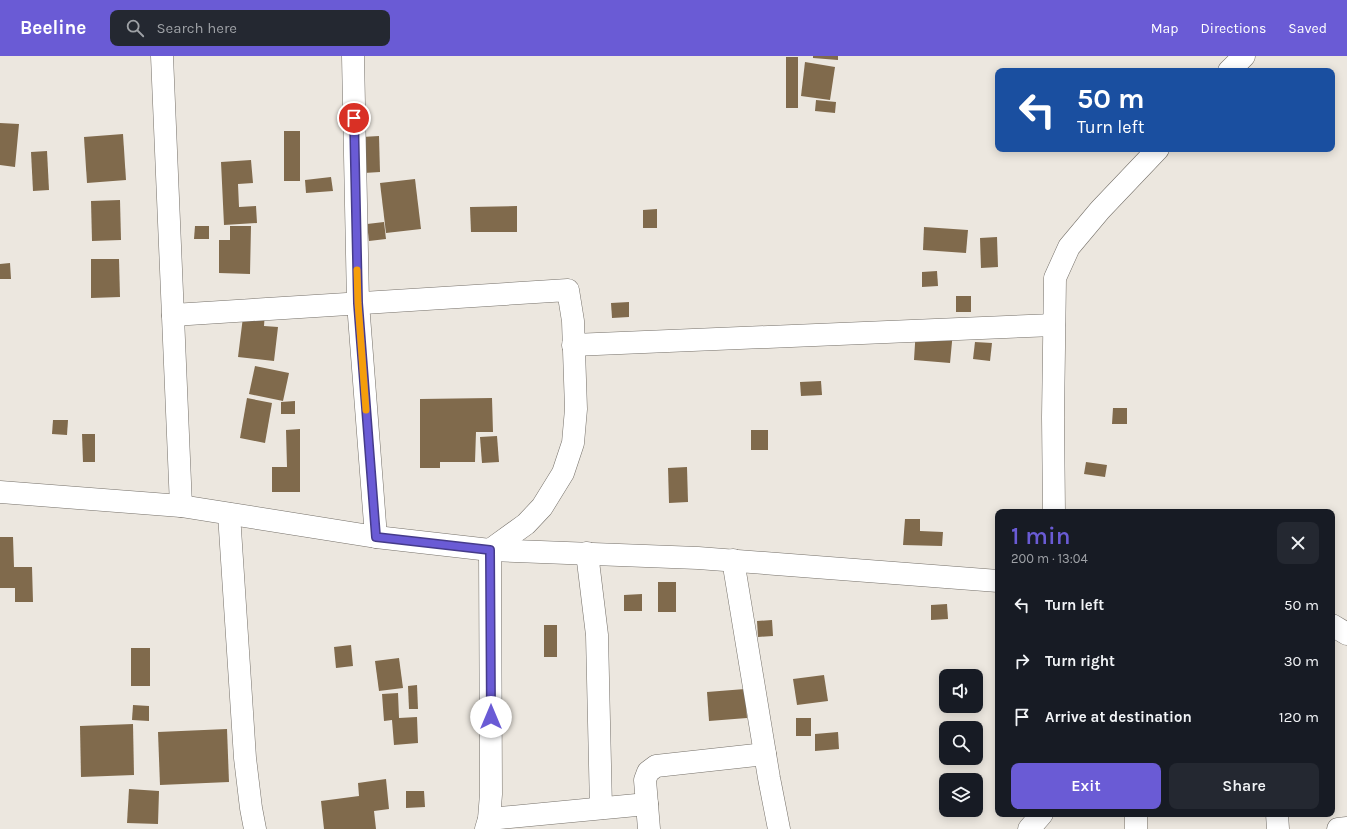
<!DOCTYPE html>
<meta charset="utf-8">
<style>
body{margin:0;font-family:Karla,sans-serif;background:#242831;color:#f1f3f6;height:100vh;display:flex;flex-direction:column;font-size:15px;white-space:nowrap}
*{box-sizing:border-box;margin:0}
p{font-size:13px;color:#9ea1a6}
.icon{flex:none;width:22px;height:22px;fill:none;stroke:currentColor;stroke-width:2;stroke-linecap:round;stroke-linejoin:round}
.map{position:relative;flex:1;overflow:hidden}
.details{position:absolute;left:995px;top:453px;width:340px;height:308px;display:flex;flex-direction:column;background:#171b24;border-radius:8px;box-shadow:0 2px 10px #0003}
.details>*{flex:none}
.guide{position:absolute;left:995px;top:12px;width:340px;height:84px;border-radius:8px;box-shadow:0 2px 10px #0003;background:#1a4fa0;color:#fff;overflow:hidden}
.buttons{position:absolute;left:939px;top:613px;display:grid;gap:8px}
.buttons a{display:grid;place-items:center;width:44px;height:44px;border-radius:8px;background:#171b24;box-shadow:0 2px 10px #0003;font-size:20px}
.pin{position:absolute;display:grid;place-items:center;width:34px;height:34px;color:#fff;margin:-17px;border:2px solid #fff;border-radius:50%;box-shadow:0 1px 4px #0007}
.me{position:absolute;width:44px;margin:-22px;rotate:0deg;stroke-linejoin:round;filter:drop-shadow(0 0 3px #0008)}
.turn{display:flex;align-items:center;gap:14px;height:84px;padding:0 16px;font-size:18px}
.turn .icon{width:52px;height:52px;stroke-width:2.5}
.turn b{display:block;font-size:28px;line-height:34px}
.round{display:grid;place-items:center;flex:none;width:42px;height:42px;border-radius:8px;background:#242831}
.headline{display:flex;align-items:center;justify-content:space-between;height:68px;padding:0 16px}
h1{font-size:24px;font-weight:600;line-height:30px;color:#6a5bd5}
.primary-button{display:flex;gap:8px;margin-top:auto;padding:8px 16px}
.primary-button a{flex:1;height:46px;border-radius:8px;background:#6a5bd5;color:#fff;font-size:16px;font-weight:600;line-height:46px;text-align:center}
.primary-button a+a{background:#242831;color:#f1f3f6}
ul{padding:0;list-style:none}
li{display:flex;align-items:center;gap:12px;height:56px;padding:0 16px}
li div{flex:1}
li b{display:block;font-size:15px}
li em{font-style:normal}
header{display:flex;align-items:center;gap:24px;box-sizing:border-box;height:56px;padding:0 20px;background:#6a5bd5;color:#fff}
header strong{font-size:19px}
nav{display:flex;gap:22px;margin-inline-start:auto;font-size:14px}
.search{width:280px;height:36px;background:#242831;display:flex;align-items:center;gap:10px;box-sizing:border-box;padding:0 14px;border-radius:8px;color:#9ea1a6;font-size:15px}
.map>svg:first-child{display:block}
.building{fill:#806a4c}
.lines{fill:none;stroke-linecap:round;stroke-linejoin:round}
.minor-casing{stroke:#757069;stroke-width:23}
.minor{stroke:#fff;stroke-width:22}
.route-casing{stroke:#453b8a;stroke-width:10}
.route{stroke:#6a5bd5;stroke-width:7}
.slow{stroke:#f59e0b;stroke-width:7}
</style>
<header>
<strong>Beeline</strong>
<div class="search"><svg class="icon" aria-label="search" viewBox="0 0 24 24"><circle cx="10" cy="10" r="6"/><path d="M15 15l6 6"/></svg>Search here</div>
<nav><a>Map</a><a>Directions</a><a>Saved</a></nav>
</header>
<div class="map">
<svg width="1347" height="773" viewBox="0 0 1347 773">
<rect width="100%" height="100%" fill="#ece7df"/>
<g class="building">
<polygon points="813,0 838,0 838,4 813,2"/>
<rect x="786" y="1" width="12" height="51"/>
<polygon points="805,6 835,11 830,44 801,40"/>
<polygon points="816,44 836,46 835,57 815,55"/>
<polygon points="0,67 19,68 15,111 0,109"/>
<rect x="284" y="75" width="16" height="50"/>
<polygon points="123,78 126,124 87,127 84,81"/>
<polygon points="379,80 380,116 364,117 362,81"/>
<polygon points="47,95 49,134 33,135 31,96"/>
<polygon points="251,104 253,127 238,128 239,151 256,150 257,167 224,169 221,106"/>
<polygon points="331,121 333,135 306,137 305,124"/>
<polygon points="415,123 421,173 386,177 380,127"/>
<polygon points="120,144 121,184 92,185 91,145"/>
<polygon points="517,150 517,176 471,176 470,151"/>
<polygon points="657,153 657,172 643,172 643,154"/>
<polygon points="384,166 386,183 369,185 367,168"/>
<polygon points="195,170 209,170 209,183 194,183"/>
<polygon points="230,170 251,170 250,218 219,217 219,184 230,184"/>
<polygon points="924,171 968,174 966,197 923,194"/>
<polygon points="997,181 998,211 981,212 980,182"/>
<polygon points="91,203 119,203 120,241 91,242"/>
<polygon points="10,207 11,223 0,223 0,208"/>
<polygon points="937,215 938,230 922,231 922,216"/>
<rect x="956" y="240" width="15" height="16"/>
<polygon points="629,246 629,261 612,262 611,247"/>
<polygon points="244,253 265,256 264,270 278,271 274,305 238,301"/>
<polygon points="916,272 953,275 950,307 914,304"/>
<polygon points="975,286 992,287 990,305 973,303"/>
<polygon points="255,310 289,317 283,345 249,338"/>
<polygon points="821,325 822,339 801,340 800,326"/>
<polygon points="247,342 272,347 265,387 240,382"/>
<polygon points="492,342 493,376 476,376 475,406 440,406 440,412 420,412 420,343"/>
<polygon points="295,345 295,358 281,358 281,346"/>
<polygon points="1113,352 1127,352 1127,368 1112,368"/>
<polygon points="53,364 68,364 67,379 52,378"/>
<polygon points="300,373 300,436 272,436 272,411 287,411 286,374"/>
<rect x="751" y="374" width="17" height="20"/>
<polygon points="82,378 95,378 95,406 83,406"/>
<polygon points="497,380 499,406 482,407 480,381"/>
<polygon points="1086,406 1107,409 1105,421 1084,418"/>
<polygon points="687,411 688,446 669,447 668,412"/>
<polygon points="905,463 920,463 920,475 943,476 942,490 903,489"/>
<polygon points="0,481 13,481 14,511 32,511 33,546 15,546 15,532 0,532"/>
<rect x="658" y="526" width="18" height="30"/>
<polygon points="642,538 642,555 624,555 624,539"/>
<polygon points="947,548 948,563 931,564 931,549"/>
<polygon points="772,564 773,580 758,581 757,565"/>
<rect x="544" y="569" width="13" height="32"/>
<polygon points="351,589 353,610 336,612 334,591"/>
<rect x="131" y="592" width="19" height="38"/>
<polygon points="399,602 403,632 379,635 375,605"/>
<polygon points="824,619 828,645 797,649 793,623"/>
<polygon points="417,629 418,653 409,653 408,630"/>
<polygon points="745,633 747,662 709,665 707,636"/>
<polygon points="398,637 399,662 417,661 418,687 394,689 392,664 384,665 382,638"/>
<polygon points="133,649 149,650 149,665 132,664"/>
<rect x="796" y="662" width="15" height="18"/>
<polygon points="133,668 134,719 81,721 80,670"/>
<polygon points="227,673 229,726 160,729 158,676"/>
<polygon points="838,676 839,693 815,695 815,678"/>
<polygon points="386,723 389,753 374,755 376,773 324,773 321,745 359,740 358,727"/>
<polygon points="129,733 159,735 158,768 127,767"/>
<polygon points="406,735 424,735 425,751 406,752"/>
</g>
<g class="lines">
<g class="minor-casing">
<g id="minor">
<polyline points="162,0 181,450"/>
<polyline points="353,0 358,247 376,481"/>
<polyline points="1229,15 1244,0"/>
<polyline points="173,259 568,234 573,265 576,353 573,387 563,417 542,451 526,468 490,494 491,738 489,763 486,773"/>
<polyline points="573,289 1054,269"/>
<polyline points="0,436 181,450 376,481 490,494 698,502 998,525"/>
<polyline points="1054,456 1053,361 1055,222 1069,191 1100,154 1158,93"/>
<polyline points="229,458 245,702 251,752 255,773"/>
<polyline points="587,497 597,579 601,752"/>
<polyline points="733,504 769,722 779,773"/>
<polyline points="1332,569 1347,578"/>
<polyline points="1136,758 1136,773"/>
<polyline points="1277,758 1278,773"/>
<polyline points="489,763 647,748"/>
<polyline points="649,773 645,724 648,716 656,710 765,698"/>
<polyline points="1029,773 1042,758"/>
<polyline points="1338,773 1347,772"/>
</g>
</g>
<use href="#minor" class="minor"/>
</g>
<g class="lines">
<g class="route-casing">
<polyline id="route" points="354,62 358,247 376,481 490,494 491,661"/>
</g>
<use href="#route" class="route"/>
<polyline class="slow" points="357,214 358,247 366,354"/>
</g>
</svg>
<div class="buttons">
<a><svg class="icon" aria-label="sound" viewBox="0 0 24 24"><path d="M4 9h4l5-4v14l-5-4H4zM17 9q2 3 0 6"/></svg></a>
<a><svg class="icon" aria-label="search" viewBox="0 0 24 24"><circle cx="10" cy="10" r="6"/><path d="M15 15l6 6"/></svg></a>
<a><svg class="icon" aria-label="layers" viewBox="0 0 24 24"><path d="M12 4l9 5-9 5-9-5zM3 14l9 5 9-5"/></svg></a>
</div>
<div class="pin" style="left:354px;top:62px;background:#d93025"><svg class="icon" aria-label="arrive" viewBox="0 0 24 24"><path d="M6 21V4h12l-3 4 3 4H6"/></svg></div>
<svg class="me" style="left:491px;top:661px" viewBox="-20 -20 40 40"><circle r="19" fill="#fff"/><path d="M0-13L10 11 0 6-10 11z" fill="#6a5bd5"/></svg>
<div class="guide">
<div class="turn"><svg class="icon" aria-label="left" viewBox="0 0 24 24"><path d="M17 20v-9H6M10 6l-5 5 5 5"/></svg><div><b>50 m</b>Turn left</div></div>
</div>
<section class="details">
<div class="headline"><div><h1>1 min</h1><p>200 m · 13:04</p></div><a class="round"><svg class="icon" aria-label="close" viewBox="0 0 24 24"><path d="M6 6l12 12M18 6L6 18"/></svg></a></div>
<ul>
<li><svg class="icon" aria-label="left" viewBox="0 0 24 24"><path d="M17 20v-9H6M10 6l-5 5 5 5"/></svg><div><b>Turn left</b></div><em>50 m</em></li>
<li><svg class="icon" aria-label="right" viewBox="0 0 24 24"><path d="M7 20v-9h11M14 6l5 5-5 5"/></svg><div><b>Turn right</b></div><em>30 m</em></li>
<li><svg class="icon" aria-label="arrive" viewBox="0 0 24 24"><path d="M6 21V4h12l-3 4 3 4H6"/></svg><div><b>Arrive at destination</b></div><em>120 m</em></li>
</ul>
<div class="primary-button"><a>Exit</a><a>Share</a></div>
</section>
</div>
